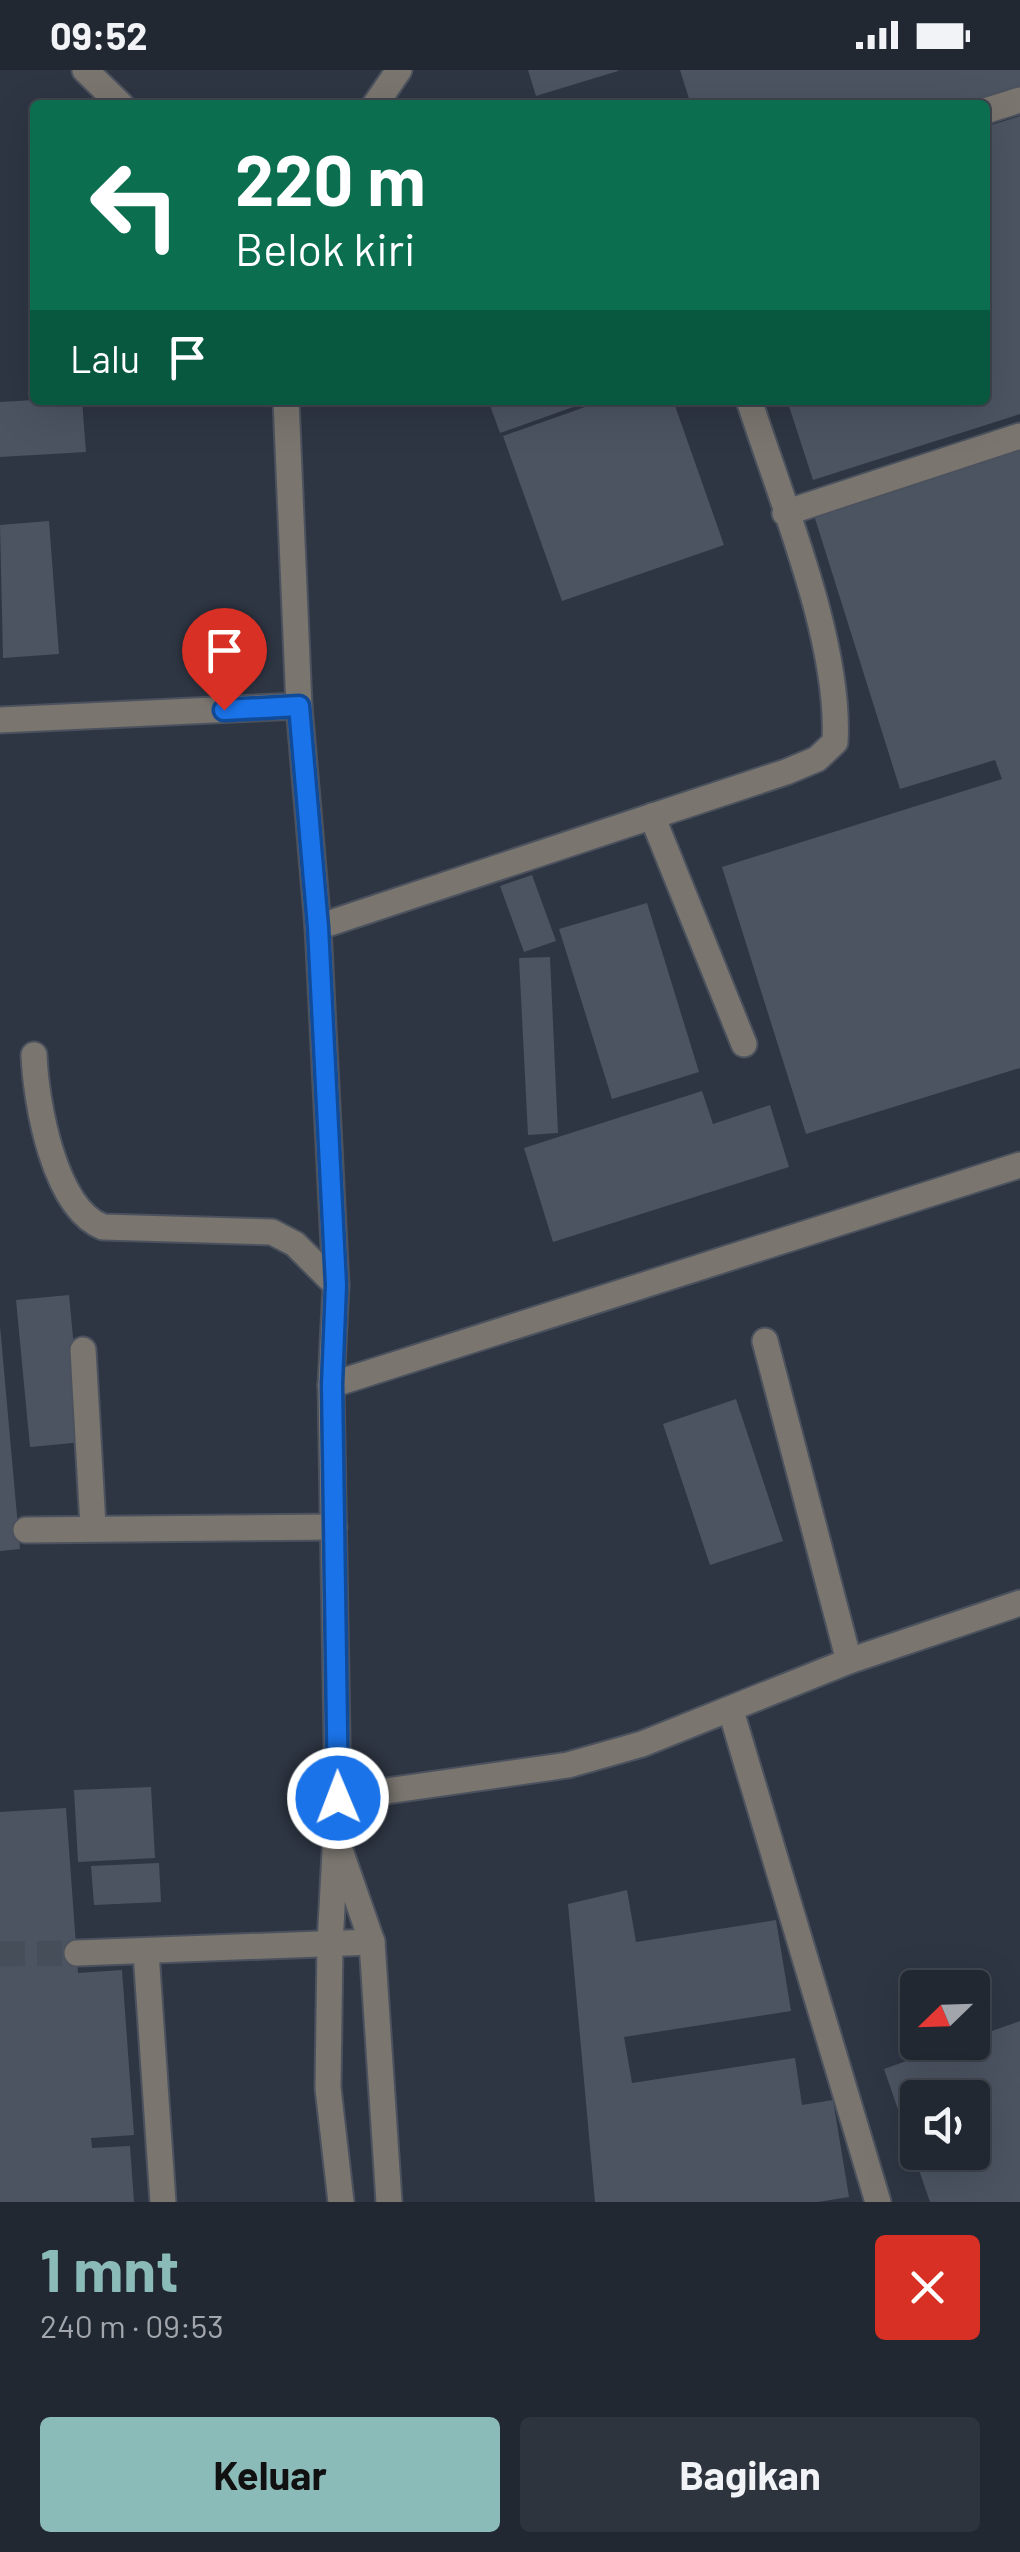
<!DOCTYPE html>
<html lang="id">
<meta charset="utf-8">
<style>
body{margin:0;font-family:Barlow,sans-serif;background:#2e343e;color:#f1f3f6;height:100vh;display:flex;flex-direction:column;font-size:38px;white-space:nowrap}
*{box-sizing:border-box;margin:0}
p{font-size:32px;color:#a2a6ac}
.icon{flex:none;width:55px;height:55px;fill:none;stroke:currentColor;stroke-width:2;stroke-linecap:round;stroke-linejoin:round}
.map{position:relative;height:2132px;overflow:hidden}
.details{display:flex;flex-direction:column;background:#222832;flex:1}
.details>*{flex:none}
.guide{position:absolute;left:30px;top:30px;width:960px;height:305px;border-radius:10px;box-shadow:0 10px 40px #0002,0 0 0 2px #3f444d;background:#0b6e4f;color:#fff;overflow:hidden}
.needle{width:65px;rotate:247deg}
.buttons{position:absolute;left:900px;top:1900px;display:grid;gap:20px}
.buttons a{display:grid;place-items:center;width:90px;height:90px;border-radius:10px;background:#222832;box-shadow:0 10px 40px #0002,0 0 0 2px #3f444d;font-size:50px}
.pin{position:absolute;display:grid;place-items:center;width:85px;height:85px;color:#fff;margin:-102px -42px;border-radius:50% 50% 50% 0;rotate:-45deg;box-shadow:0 0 10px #0007}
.pin .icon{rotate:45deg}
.me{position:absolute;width:110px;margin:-55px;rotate:359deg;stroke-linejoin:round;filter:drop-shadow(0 0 8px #0008)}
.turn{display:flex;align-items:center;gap:35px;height:210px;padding:0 40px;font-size:45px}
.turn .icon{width:130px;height:130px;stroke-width:2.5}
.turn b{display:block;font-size:70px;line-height:85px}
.then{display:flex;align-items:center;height:95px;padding:0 40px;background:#0003;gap:20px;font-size:38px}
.round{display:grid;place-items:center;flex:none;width:105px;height:105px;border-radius:10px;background:#2e343e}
.headline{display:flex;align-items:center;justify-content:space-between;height:170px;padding:0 40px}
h1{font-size:60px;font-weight:700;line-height:75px;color:#8bbbb9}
.action{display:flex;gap:20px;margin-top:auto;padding:20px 40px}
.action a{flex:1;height:115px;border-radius:10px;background:#8bbbb9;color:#111;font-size:40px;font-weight:700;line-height:115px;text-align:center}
.action a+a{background:#2e343e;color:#f1f3f6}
.status{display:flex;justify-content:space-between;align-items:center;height:70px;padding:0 50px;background:#222832;direction:ltr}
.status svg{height:28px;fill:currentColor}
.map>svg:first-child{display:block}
.building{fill:#4c5462;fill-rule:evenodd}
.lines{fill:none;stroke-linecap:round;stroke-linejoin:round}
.minor-tunnel{stroke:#464e5a;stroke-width:25;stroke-dasharray:25 12;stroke-linecap:butt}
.minor-casing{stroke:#4b525e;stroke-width:29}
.minor{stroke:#7a756f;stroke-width:25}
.route-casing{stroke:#114b97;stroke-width:25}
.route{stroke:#1a73e8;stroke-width:18}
</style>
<div class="status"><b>09:52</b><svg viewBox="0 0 49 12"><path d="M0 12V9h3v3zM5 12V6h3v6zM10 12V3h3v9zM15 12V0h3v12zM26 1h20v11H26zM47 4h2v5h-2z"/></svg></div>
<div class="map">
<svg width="1020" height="2132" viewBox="0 0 1020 2132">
<rect width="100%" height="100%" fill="#2e3643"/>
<g class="building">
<polygon points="528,0 618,0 618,1 536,26"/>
<polygon points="680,0 1020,0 1020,20 972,35 691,35"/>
<polygon points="1020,46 1020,344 813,410 787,330 985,330 985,57"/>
<polygon points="35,330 82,330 86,382 0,387 0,332"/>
<polygon points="488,330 590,330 590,331 500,363"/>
<polygon points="605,330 673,330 724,475 562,531 503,366"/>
<polygon points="1020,377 1020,998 806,1064 722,797 1002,709 995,690 900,719 813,442"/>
<polygon points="49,451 59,584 3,588 0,455"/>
<polygon points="532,805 556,871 524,882 500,816"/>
<polygon points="647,833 699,1002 612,1029 559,859"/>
<polygon points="550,887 558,1063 528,1065 519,888"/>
<polygon points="702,1021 713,1054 770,1035 789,1097 553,1172 524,1078"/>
<polygon points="69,1225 83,1372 30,1377 16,1230"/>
<polygon points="0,1256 20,1479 0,1481"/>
<polygon points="736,1329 783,1471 710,1495 663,1354"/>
<polygon points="151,1717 155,1788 78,1792 74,1720"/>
<polygon points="66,1738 78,1903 122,1900 134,2065 91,2068 92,2078 130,2076 134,2132 0,2132 0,1742"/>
<polygon points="159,1793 161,1832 94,1835 91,1796"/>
<polygon points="627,1820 636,1872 776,1850 791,1941 624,1967 632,2013 795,1988 802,2035 833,2030 849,2127 818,2132 595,2132 568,1834"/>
<path d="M1020,1951v181h-90l-46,-133 75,-27h13v-4zM918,2028h54v54h-54z"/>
</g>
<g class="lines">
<polyline class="minor-tunnel" points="0,1884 77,1883"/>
<g class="minor-casing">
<g id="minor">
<polyline points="85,0 121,35"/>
<polyline points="375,35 399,0"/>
<polyline points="985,41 1020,30"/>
<polyline points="286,330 299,636 318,857 336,1215 331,1315 338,1728 330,1874 328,2018 341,2132"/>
<polyline points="785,443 1020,366"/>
<polyline points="0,650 299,636"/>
<polyline points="652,746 744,974"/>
<path d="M318,857l468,-155 31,-13 18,-17c6,-100 -55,-245 -86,-342"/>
<path d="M34,985c2,48 20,153 69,172l169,5 23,12 41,41"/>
<polyline points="765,1271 849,1591"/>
<polyline points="83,1280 93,1456"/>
<polyline points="331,1315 1020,1095"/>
<polyline points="26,1460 334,1457"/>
<polyline points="731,1641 878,2132"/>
<polyline points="338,1728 568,1695 642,1674 849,1591 1020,1533"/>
<polyline points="341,1783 372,1872 389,2132"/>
<polyline points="146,1882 163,2132"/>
<polyline points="77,1883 372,1872"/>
</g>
</g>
<use href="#minor" class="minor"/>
</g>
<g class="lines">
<g class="route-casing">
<polyline id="route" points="224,640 299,636 318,857 336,1215 332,1314 338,1728"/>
</g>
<use href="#route" class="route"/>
</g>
</svg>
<div class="buttons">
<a><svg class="needle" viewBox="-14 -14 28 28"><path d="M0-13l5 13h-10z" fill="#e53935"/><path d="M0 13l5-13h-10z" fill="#a2a6ac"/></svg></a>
<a><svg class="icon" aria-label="sound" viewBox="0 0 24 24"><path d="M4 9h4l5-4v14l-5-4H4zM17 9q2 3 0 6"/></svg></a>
</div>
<div class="pin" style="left:224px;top:640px;background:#d93025"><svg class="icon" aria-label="arrive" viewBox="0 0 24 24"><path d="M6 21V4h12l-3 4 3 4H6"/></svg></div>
<svg class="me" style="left:338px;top:1728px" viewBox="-20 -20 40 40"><circle r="17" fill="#1a73e8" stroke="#fff" stroke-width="3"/><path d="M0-11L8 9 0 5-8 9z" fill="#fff"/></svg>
<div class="guide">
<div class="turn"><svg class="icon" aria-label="left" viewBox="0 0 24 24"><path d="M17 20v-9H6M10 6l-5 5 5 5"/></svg><div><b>220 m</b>Belok kiri</div></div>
<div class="then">Lalu<svg class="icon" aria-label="arrive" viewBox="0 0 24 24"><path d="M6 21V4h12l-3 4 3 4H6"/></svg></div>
</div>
</div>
<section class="details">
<div class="headline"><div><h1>1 mnt</h1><p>240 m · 09:53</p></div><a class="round" style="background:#d93025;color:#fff"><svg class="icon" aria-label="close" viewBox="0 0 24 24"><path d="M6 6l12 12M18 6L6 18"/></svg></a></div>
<div class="action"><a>Keluar</a><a>Bagikan</a></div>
</section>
